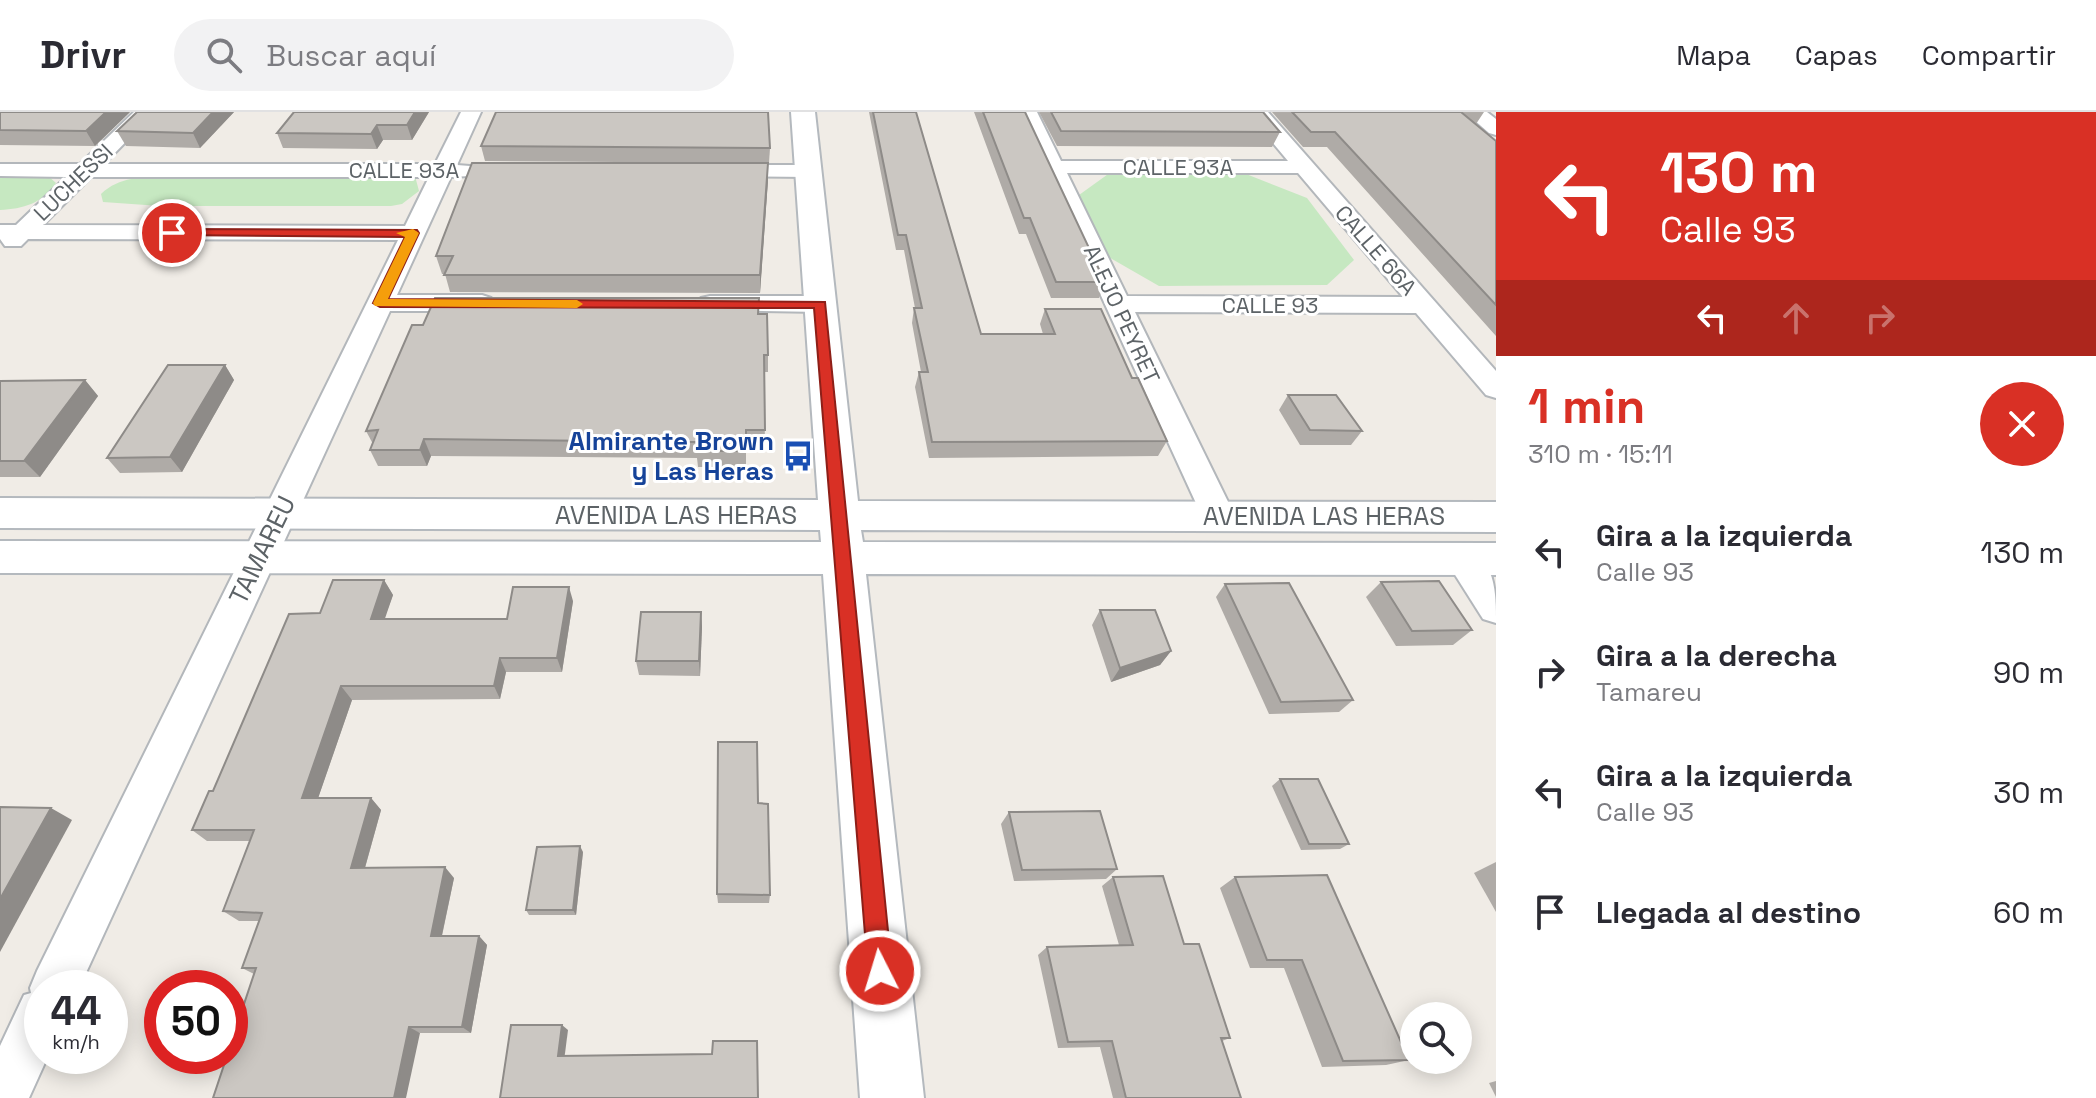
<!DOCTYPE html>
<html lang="es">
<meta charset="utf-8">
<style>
body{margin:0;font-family:"Space Grotesk",sans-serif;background:#f2f2f3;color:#2b2b33;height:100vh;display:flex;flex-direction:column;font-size:30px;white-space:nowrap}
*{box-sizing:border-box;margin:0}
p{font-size:26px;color:#7c7c81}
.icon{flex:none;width:44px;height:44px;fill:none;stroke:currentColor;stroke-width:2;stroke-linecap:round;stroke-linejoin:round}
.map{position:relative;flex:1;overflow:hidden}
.panel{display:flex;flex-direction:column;background:#fff;width:600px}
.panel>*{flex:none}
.hud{background:#d93025;color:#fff;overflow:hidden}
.tools{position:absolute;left:1400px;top:890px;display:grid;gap:16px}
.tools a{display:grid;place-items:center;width:72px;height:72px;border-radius:50%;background:#fff;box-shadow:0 4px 20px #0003;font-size:40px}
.speed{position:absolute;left:24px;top:858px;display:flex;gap:16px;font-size:40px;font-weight:700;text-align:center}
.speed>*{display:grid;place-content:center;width:104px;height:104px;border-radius:50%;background:#fff;box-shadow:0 4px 20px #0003;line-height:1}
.speed small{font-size:20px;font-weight:400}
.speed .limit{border:12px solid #d22;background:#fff;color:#111}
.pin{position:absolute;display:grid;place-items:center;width:68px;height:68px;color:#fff;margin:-34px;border:4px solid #fff;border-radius:50%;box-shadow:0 2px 8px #0007}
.me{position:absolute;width:88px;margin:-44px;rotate:355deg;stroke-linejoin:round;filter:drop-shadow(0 0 6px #0008)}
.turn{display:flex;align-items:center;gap:28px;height:168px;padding:0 32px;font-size:36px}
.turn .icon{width:104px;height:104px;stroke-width:2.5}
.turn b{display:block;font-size:56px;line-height:68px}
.lanes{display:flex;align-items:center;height:76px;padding:0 32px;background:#0003;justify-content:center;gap:40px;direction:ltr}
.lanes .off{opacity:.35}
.round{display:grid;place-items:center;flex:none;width:84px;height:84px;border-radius:42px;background:#f2f2f3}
.headline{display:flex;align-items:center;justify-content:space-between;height:136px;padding:0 32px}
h1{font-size:48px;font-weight:700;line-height:60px;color:#d93025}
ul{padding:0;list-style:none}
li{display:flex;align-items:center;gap:24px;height:120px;padding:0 32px}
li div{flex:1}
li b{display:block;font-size:30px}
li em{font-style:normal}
header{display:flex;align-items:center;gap:48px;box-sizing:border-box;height:112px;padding:0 40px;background:#fff;border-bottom:2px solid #e1e1e2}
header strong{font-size:38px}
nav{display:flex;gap:44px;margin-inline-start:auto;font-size:28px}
.search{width:560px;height:72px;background:#f2f2f3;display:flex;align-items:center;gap:20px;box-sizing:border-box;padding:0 28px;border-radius:44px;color:#7c7c81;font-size:30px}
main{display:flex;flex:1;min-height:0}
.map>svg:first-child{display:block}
.green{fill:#c6e8c1}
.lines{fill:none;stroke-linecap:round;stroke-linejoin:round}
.minor-casing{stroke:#b3b7bb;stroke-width:4}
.secondary-casing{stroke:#b4b9be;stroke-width:4}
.minor{fill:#fff;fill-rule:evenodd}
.secondary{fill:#fff;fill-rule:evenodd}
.wall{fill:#afaba7}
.shaded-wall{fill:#8e8b88}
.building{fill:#cbc7c2;stroke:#8e8b88;stroke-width:2}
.route{fill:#d93025;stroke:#8d1f18;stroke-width:2}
.slow{fill:#f59e0b}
.labels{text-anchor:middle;stroke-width:6;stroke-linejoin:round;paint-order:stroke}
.far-street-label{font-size:22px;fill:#5d6367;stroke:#fff}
.transit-label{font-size:26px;font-weight:bold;fill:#164399;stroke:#fff;text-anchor:end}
.street-label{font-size:26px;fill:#5d6367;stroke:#fff}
</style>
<header>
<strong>Drivr</strong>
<div class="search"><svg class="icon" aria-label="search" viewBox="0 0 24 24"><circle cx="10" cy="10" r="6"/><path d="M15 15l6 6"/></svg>Buscar aquí</div>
<nav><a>Mapa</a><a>Capas</a><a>Compartir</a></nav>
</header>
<main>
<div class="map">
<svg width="1496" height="986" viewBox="0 0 1496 986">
<rect width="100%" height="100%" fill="#f0ece6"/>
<g class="green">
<polygon points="1111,60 1246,62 1307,86 1354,148 1327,173 1159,174 1105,143 1079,83"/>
<path d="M0,64h48l8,7c-13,20 -33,26 -56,27z"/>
<path d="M166,64h249l4,15 -17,13 -11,2h-231l-57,-4 -2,-8c19,-18 40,-16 65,-18z"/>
</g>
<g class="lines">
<g class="minor-casing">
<g id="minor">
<path d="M134,0h21l-51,52h331l26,-52h20l-24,53 13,1 3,5 -3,5 -19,1 -54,118h85l9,3 4,5 -4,5 -9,3h-92l-311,677h-37v68h6l-19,42h-29v-52l24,-51 7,-2 -1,-5 7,-17 361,-731 -370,-1 -7,7h-16l-5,-7v-14h16l50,-48 -66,-1v-12h80zM91,65h338l-24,49 -362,-1z"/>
<path d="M1017,0h20l24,49h227l-41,-49h21l228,259v27l-10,-3 -70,-82 -281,-1 100,204 -5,9 -12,3 -12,-3zM1067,61h231l105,124 -276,-1z"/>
<polygon points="1465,0 1487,0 1496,7 1496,23 1489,21"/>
<polygon points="718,53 808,53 819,59 808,65 710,64 707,59 710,54"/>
<polygon points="710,184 820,184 829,186 833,192 829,198 820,200 701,198 697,192 701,186"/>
<path d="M1462,434c34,11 34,47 34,77l-13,-4 -38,-60 5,-9z"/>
</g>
</g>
<g class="secondary-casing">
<polygon id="secondary" points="791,0 815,0 858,389 1496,390 1496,420 861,418 863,430 1496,431 1496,463 866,462 924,986 860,986 823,462 0,461 0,429 821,430 820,418 0,416 0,386 818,388"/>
</g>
<use href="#minor" class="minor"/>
<use href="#secondary" class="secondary"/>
</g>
<g class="wall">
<polygon points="0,0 130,0 95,34 0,33"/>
<polygon points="137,0 234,0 200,36 126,34 117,19"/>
<polygon points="294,0 429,0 412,28 383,28 377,37 283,36 277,21"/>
<polygon points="869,0 916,0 981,222 1043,222 1040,212 1045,197 1132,266 1167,329 1158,344 929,346 915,275 919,260 921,260 912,211 914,196 915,196 904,138 896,138"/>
<polygon points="974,0 1025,0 1105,170 1099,186 1051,186 1026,122 1019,122"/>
<polygon points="1039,0 1263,0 1280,20 1272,35 1057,34"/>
<polygon points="1272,0 1484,0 1476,12 1496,29 1496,224 1327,35 1303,35"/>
<polygon points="481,34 770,36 769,51 485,49"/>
<polygon points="768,68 760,181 450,180 445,162 442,162 436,144"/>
<polygon points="759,186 758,202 768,243 768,260 764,260 765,334 746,334 746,355 698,355 697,346 431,344 427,354 378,354 370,338 373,332 366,319 423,213"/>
<polygon points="225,253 234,268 182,360 120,361 107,346"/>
<polygon points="85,268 98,284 40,365 0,365 0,269"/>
<polygon points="1288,283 1362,319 1351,333 1300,333 1279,298"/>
<polygon points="384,468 393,483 384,507 507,507 573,489 562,560 506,560 500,587 352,588 318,686 371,686 381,698 365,756 454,766 442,824 479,824 487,833 471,921 420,921 254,862 242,856 259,809 239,809 223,799 250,729 207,729 192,718 213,679"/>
<polygon points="1381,470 1472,518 1453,533 1396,534 1366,485"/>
<polygon points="1225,472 1353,588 1339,600 1269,602 1216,485"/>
<polygon points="1100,498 1171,539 1160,553 1111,570 1092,513"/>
<polygon points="701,500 702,515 700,564 639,563 636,549"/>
<polygon points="1280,667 1349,732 1340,737 1301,738 1272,674"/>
<polygon points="1009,700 1117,757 1106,767 1014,769 1001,712"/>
<polygon points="583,740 576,803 529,803 526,798"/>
<polygon points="1496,750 1496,800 1474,761"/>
<polygon points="1113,765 1184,832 1230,926 1222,929 1241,986 1113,986 1100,935 1058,936 1038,843 1047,835 1119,833 1102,774"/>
<polygon points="1235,765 1409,948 1386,953 1322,955 1284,856 1250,856 1220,776"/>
<polygon points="717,782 770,783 769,791 718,791"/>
<polygon points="1496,969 1496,985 1489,971"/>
</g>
<g class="shaded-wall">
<polygon points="106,0 130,0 95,34 86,19"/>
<polygon points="213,0 234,0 200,36 193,21"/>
<polygon points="415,0 429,0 412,28 407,13"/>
<polygon points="377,13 383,28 377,37 371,22"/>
<polygon points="768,51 768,68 760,181 760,163"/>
<polygon points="225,253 234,268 182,360 170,345"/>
<polygon points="85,268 98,284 40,365 24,349"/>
<polygon points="424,327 431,344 427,354 420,338"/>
<polygon points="384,468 393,483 380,521 371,507"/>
<polygon points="569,475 573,489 562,560 557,546"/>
<polygon points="701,500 702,515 700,564 699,549"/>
<polygon points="1171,539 1160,553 1111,570 1120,556"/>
<polygon points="500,546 506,560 500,587 494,574"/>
<polygon points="341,574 352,588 314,698 302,686"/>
<polygon points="371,686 381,698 362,766 351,756"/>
<polygon points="51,696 72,708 0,840 0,787"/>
<polygon points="580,734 583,740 576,803 573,798"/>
<polygon points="445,755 454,766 440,832 431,824"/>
<polygon points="479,824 487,833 471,921 462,915"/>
<polygon points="562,913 568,918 564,949 558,944"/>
<polygon points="409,915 420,921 406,986 394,986"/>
</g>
<g class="building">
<polygon points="0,0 106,0 86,19 0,18"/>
<polygon points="137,0 213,0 193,21 117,19"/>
<polygon points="294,0 415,0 407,13 377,13 371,22 277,21"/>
<polygon points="496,0 768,0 770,36 481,34"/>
<polygon points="873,0 916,0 981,222 1055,222 1045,197 1101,197 1132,266 1138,266 1167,329 932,330 919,260 928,260 914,196 922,196 906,123 898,123"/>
<polygon points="983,0 1025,0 1105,170 1056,170 1030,106 1024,106"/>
<polygon points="1051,0 1263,0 1280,20 1061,19"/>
<polygon points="1292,0 1461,0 1496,29 1496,193 1335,20 1311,20"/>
<polygon points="472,51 768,51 760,163 444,163 453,144 436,144"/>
<polygon points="435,186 759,186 758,202 767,202 768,243 764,243 765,318 746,318 746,339 697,339 697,330 424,327 420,338 370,338 378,318 366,319 412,213 423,213"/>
<polygon points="168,253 225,253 170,345 107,346"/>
<polygon points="85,268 24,349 0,349 0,269"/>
<polygon points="1288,283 1336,283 1362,319 1310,318"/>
<polygon points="333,468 384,468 371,507 507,507 513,475 569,475 557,546 500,546 494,574 341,574 302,686 371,686 351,756 445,755 431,824 479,824 462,915 409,915 394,986 213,986 227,944 230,944 230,934 256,856 242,856 262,801 223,799 254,718 192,718 209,679 213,679 289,502 320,501"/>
<polygon points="1439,469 1472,518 1412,519 1381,470"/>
<polygon points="1289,471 1353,588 1281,590 1225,472"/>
<polygon points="1100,498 1155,498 1171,539 1120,556"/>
<polygon points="641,500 701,500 699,549 636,549"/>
<polygon points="718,630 757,630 758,691 768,692 770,783 717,782"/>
<polygon points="1280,667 1318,667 1349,732 1309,732"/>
<polygon points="0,695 51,696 0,787"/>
<polygon points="1100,699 1117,757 1022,758 1009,700"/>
<polygon points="580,734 573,798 526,798 537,735"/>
<polygon points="1327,763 1409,948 1343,949 1302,848 1267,848 1235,765"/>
<polygon points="1163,764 1184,832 1199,832 1230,926 1221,926 1241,986 1126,986 1112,929 1068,930 1047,835 1133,833 1113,765"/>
<polygon points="511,913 562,913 558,944 712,942 713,929 757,929 758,986 500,986"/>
</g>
<polygon class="route" points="172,117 417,118 419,121 388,187 825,190 892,859 889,868 880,871 872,868 868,859 814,196 380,195 373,191 405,125 168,123 168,118"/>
<polygon class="slow" points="413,117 419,121 388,187 577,188 583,192 577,196 375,194 373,191 405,125 396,121"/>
<defs>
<g id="bus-bare" transform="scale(2.4)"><path d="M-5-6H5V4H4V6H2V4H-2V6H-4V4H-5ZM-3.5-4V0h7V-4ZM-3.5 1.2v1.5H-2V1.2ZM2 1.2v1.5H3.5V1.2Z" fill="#1a4fb4" stroke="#fff" stroke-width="2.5" paint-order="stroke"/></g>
</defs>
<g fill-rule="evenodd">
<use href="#bus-bare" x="798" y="344"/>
</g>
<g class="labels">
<g class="far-street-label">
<text x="1178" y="63">CALLE 93A</text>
<text x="404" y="66">CALLE 93A</text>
<text transform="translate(73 70) rotate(-44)" y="8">LUCHESSI</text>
<text transform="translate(1376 138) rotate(49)" y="8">CALLE 66A</text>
<text x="1270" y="201">CALLE 93</text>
<text transform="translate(1122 202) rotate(65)" y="8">ALEJO PEYRET</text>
</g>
<g class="transit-label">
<text x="774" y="338">Almirante Brown<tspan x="774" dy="30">y Las Heras</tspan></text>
</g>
<g class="street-label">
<text x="676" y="412">AVENIDA LAS HERAS</text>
<text x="1324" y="413">AVENIDA LAS HERAS</text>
<text transform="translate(262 438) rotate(-64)" y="9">TAMAREU</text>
</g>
</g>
</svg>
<div class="tools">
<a><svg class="icon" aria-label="search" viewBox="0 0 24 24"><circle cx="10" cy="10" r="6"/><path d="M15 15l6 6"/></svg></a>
</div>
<div class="speed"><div>44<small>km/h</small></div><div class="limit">50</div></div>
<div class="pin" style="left:172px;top:121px;background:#d93025"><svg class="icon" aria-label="arrive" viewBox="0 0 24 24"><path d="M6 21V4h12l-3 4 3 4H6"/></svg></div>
<svg class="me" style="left:880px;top:859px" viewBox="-20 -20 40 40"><circle r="17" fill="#d93025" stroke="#fff" stroke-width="3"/><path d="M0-11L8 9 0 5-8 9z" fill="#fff"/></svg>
</div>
<section class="panel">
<div class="hud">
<div class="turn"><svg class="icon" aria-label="left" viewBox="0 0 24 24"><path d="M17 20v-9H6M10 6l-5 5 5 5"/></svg><div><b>130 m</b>Calle 93</div></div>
<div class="lanes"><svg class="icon" aria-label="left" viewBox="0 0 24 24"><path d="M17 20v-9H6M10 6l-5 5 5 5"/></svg><svg class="icon off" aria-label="ahead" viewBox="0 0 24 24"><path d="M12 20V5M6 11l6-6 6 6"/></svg><svg class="icon off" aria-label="right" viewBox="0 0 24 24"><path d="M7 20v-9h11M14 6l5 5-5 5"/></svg></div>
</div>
<div class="headline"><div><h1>1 min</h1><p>310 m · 15:11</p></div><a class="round" style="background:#d93025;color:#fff"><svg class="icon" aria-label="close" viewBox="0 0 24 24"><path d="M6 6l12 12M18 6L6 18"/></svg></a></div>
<ul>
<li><svg class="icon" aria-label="left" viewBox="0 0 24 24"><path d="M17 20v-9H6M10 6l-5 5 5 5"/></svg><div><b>Gira a la izquierda</b><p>Calle 93</p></div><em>130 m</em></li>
<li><svg class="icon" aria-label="right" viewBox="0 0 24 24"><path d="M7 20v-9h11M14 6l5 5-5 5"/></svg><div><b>Gira a la derecha</b><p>Tamareu</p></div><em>90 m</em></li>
<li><svg class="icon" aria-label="left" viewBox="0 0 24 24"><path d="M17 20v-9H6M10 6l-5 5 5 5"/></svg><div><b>Gira a la izquierda</b><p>Calle 93</p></div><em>30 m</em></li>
<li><svg class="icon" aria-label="arrive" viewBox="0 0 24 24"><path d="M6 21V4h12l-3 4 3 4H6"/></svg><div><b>Llegada al destino</b></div><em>60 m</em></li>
</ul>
</section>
</main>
